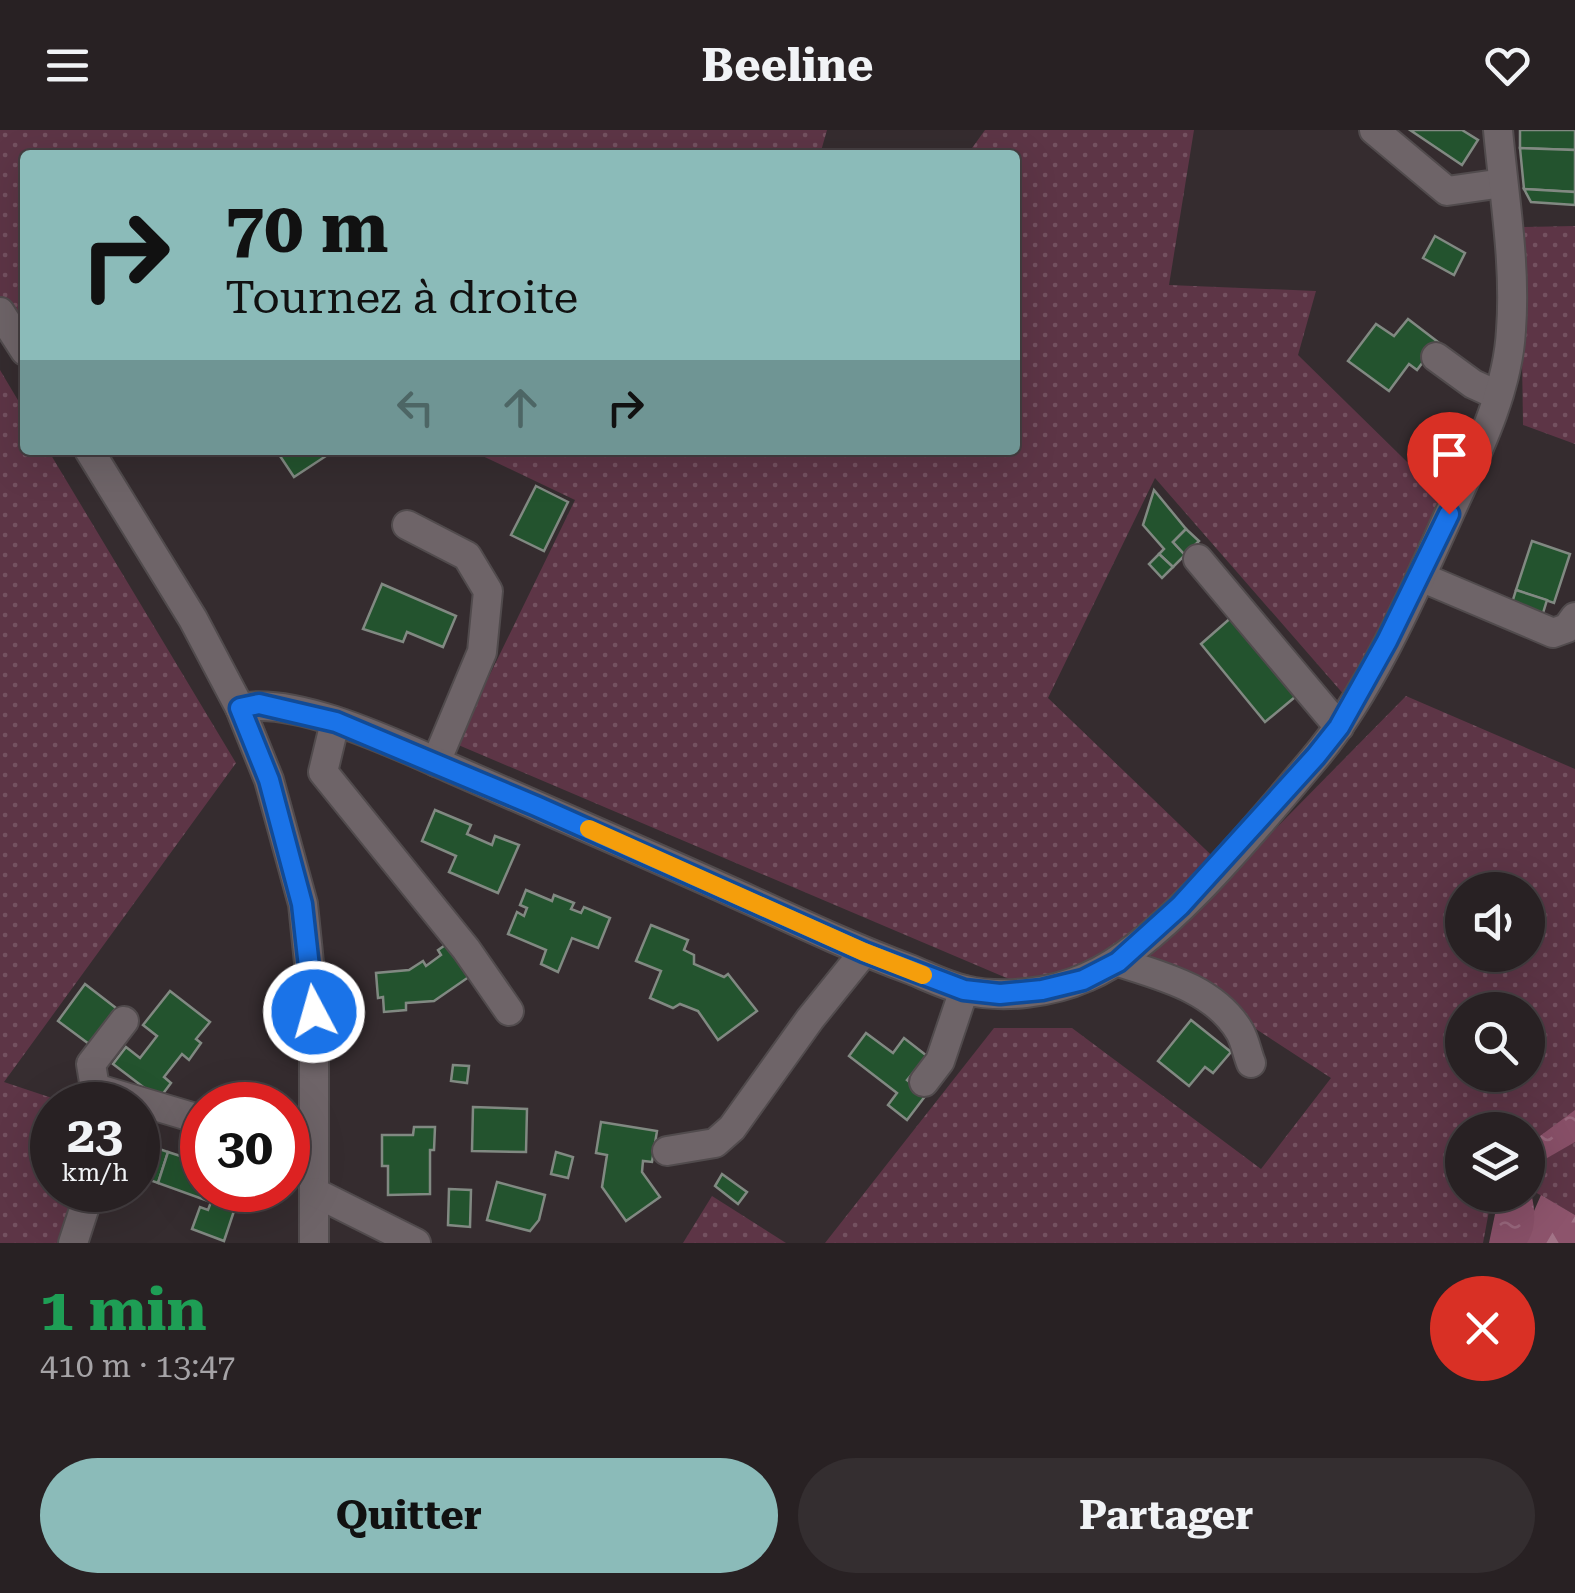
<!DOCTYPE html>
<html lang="fr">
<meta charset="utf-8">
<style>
body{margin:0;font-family:"Roboto Serif",serif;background:#342e30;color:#f1f3f6;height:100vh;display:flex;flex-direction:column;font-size:38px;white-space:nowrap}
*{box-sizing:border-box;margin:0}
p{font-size:32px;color:#a5a3a6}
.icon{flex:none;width:55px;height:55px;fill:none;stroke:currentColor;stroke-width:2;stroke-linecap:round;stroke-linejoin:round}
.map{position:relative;height:1113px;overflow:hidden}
.side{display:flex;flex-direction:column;background:#282123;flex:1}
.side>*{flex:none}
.banner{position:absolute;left:20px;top:20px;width:1000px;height:305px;border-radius:10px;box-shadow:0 10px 40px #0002,0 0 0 2px #443e41;background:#8bbbb9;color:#111;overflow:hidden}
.controls{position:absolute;left:1445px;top:742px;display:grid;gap:20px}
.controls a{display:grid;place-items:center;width:100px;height:100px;border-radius:50%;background:#282123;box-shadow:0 10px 40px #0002,0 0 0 2px #443e41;font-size:50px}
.speed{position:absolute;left:30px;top:952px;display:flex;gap:20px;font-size:50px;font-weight:700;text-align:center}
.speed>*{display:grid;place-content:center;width:130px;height:130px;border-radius:50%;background:#282123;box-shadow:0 10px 40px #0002,0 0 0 2px #443e41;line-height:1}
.speed small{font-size:25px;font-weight:400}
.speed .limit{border:15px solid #d22;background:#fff;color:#111}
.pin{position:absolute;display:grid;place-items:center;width:85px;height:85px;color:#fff;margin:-102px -42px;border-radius:50% 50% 50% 0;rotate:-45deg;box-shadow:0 0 10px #0007}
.pin .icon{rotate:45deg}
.me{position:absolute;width:110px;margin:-55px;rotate:354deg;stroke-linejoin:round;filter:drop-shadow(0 0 8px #0008)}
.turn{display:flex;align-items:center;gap:35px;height:210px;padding:0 40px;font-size:45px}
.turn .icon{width:130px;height:130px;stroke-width:2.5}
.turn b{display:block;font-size:70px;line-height:85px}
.lanes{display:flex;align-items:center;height:95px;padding:0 40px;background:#0003;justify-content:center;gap:50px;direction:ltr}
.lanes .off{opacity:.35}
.round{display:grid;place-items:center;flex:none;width:105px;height:105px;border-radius:52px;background:#342e30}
.overview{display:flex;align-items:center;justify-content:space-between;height:170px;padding:0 40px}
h1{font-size:60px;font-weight:700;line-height:75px;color:#1e9e55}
.primary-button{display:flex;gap:20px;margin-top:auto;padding:20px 40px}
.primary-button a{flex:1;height:115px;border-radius:60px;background:#8bbbb9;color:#111;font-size:40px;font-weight:700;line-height:115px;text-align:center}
.primary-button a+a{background:#342e30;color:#f1f3f6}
header{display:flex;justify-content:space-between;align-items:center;height:130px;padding:0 40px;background:#282123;font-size:45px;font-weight:700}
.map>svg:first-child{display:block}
.grass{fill:url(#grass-dots);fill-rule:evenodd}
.forest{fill:url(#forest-firs)}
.water{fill:url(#water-ripples)}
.building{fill:#23532e;stroke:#818982;stroke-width:2.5}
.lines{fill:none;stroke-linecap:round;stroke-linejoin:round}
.minor-casing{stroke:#514b4d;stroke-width:32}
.minor{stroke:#6e6468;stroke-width:28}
.route-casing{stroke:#114b97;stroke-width:25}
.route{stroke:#1a73e8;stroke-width:18}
.slow{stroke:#f59e0b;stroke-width:18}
</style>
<header><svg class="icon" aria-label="menu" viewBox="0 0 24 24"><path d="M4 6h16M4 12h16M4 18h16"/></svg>Beeline<svg class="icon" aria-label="heart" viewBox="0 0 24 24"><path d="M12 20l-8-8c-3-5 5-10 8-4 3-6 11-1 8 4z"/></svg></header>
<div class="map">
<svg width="1575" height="1113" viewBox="0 0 1575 1113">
<defs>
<pattern id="grass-dots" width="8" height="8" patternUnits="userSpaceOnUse" patternTransform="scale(2.5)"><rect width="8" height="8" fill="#5d3546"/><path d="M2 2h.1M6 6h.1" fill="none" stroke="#745160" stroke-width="1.8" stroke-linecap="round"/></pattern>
<pattern id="forest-firs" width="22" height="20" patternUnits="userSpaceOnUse" patternTransform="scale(2.5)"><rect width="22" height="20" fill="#8d546c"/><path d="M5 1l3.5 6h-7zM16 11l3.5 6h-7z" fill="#a27487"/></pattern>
<pattern id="water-ripples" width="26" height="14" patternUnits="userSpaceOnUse" patternTransform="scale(2.5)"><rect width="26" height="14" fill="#874f67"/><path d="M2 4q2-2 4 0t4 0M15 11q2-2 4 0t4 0" fill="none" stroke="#97677c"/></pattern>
</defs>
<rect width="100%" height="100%" fill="#352c2f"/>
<g class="grass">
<polygon points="0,0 827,0 821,21 826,25 25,25 25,216 0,178"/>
<path d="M985,0h209l-25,155 147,6 -18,64 153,150 -105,192 -191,-219 -107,220 183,176 175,-178 169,73v446l-47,-27v-58h-66v65h30l-9,48h-658l169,-215h78l189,141 70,-91 -170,-111 -145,15 -560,-238 119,-244 -105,-50h545v-295h-48zM1462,760h66v65h-66zM1462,880h66v65h-66z"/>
<polygon points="1575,96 1575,314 1523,295 1520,97"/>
<polygon points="0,240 25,282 25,320 48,320 236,633 4,952 73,975 52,975 52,1060 81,1060 60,1113 0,1113"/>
<polygon points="712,1066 786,1113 683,1113"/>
</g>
<polygon class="forest" points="1541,1065 1575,1085 1575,1113 1520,1113"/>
<g class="water">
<polygon points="1575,980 1575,1012 1528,1039 1528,1015"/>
<path d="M1528,1052c6,20 11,42 -1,61h-38l10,-48h29z"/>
</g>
<g class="building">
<polygon points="1410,0 1462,0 1478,10 1462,35"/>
<polygon points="1520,0 1575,0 1575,20 1520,18"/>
<polygon points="1520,18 1575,20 1575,62 1524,59"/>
<polygon points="1524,59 1575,62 1575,75 1531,72"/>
<polygon points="1435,106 1465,123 1454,145 1423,128"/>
<polygon points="1408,189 1438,212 1417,240 1409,234 1389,261 1348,231 1376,194 1394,206"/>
<polygon points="276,320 322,320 326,326 294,347"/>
<polygon points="536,356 568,372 544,421 511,405"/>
<polygon points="1154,360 1186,399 1173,412 1185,425 1173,437 1159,424 1164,419 1143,395"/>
<polygon points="1186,399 1199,411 1185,425 1173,412"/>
<polygon points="1532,411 1570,424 1554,473 1516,460"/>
<polygon points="1159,424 1173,437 1162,448 1149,434"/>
<polygon points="382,454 456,486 443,517 407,502 403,512 363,499"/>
<polygon points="1516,460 1547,470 1543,483 1512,473"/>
<polygon points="1234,485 1301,562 1265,592 1201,514"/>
<polygon points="435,680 471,695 467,704 492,715 495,706 519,715 498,763 449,742 456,726 422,711"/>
<polygon points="526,760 552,771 554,765 574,773 571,779 581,783 584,777 610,788 598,818 572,808 558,842 541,834 546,820 508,804 517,782 524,786 527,778 520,775"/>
<polygon points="651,795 688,810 684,820 694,825 694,834 724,847 728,844 757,881 718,910 698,881 680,874 673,878 650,868 661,841 636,831"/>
<polygon points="454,809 476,842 434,871 406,873 406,880 384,882 383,867 378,868 376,843 409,840 423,831 426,836 441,825 438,820"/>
<polygon points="85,854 116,878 89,914 58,891"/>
<polygon points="170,861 210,892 196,909 201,913 189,930 182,924 164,947 171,953 159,969 113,934 126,917 140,928 157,906 143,895"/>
<polygon points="1191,890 1231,922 1213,943 1205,937 1189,956 1158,931"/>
<polygon points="866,903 893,923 904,908 927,926 907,950 926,965 907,990 888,975 897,963 849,926"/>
<polygon points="453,935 469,936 467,953 451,951"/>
<polygon points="473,977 527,979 526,1022 472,1021"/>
<polygon points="601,992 657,1001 652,1032 643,1031 642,1042 660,1067 626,1091 602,1057 607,1025 596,1023"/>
<polygon points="414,997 435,997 434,1020 430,1020 430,1064 388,1065 388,1036 382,1036 382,1005 413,1005"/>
<polygon points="148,1015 168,1022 158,1053 138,1046"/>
<polygon points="168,1022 202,1033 202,1060 240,1063 224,1111 192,1099 200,1077 208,1080 211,1072 158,1053"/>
<polygon points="556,1022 573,1027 568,1048 551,1044"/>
<polygon points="722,1044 747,1062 738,1074 715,1056"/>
<polygon points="497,1052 545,1065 539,1090 530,1101 487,1090"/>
<polygon points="449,1059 471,1060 470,1097 448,1095"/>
</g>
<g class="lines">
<g class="minor-casing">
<g id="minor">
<polyline points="1374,0 1447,61 1503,53"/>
<polyline points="0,182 25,221"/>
<polyline points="1436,227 1473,254 1497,265"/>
<polyline points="89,320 193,489 240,578 269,650 303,774 314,882 314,1113"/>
<polyline points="407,395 467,426 488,461 482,522 436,632"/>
<polyline points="1198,429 1339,597"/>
<polyline points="1421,447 1553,503 1567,498 1575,487"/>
<path d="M240,578c56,-12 155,36 208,59 102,45 205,89 306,135 52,24 104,48 158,68 17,7 35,16 53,20 39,9 86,3 122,-13 73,-30 173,-154 226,-217 56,-65 102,-170 138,-250 25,-55 57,-118 60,-180 5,-66 -7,-134 -13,-200"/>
<polyline points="335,592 323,642 466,819 509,881"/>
<path d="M1118,832c44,14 97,27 122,70 5,9 7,21 11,31"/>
<polyline points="124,891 91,934 95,958 202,990"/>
<polyline points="924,952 940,931 964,860"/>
<polyline points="667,1021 715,1013 732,998 810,889 864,822"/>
<polyline points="314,1062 416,1113"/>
<polyline points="73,1113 88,1067 97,1060"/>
</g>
</g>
<use href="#minor" class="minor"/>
</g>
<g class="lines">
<g class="route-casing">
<polyline id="route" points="314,882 302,774 269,650 240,578 259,574 336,592 536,676 864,822 964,860 1000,864 1042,860 1083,850 1118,832 1180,776 1316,626 1339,597 1387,511 1449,384"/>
</g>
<use href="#route" class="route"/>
<polyline class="slow" points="589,699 864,822 923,845"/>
</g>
</svg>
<div class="controls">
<a><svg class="icon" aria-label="sound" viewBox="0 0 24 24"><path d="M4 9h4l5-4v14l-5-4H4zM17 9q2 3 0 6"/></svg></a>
<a><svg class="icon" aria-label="search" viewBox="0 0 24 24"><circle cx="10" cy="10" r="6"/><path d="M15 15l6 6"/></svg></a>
<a><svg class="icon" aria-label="layers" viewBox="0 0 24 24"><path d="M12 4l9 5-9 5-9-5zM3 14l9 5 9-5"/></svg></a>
</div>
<div class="speed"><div>23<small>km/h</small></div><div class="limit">30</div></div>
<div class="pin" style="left:1449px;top:384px;background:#d93025"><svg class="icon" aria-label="arrive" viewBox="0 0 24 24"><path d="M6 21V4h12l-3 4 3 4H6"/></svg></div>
<svg class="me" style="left:314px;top:882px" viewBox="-20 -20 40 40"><circle r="17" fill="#1a73e8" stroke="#fff" stroke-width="3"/><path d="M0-11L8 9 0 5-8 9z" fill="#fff"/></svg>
<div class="banner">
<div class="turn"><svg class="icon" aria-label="right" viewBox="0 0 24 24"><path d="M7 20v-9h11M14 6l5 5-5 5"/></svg><div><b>70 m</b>Tournez à droite</div></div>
<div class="lanes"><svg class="icon off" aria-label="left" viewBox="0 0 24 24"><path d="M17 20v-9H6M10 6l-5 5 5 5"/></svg><svg class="icon off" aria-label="ahead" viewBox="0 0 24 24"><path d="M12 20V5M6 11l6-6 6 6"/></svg><svg class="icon" aria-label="right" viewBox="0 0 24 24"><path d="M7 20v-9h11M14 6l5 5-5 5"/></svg></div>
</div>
</div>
<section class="side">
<div class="overview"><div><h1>1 min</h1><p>410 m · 13:47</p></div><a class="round" style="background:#d93025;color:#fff"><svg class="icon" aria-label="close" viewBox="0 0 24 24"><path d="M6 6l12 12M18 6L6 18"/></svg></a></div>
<div class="primary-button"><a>Quitter</a><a>Partager</a></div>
</section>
